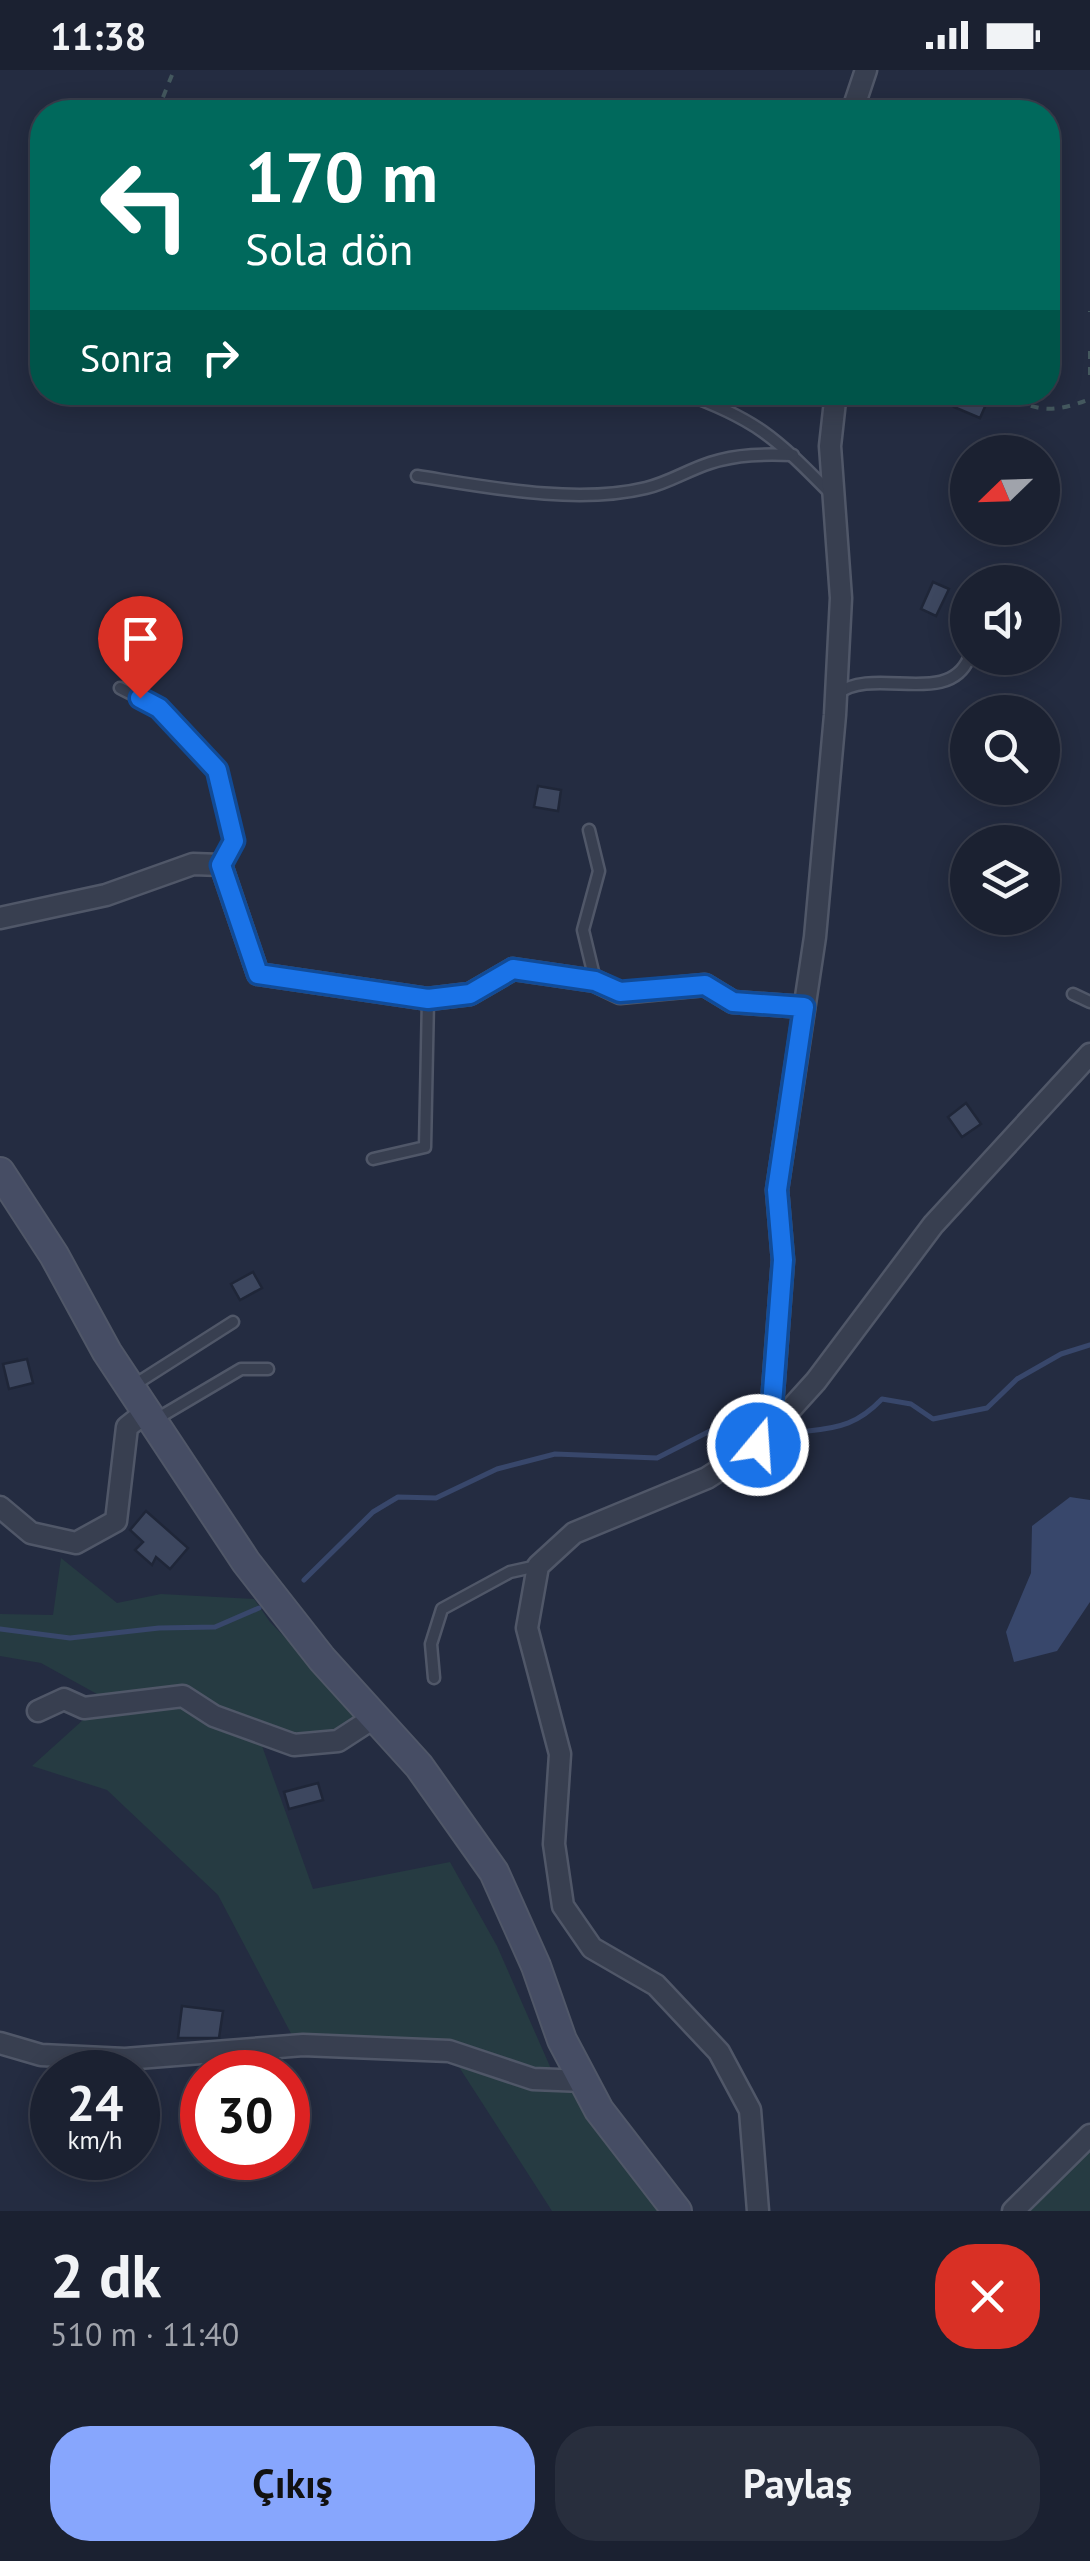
<!DOCTYPE html>
<html lang="tr">
<meta charset="utf-8">
<style>
body{margin:0;font-family:"PT Sans",sans-serif;background:#282e3d;color:#f1f3f6;height:100vh;display:flex;flex-direction:column;font-size:38px;white-space:nowrap}
*{box-sizing:border-box;margin:0}
p{font-size:32px;color:#a0a3ab}
.icon{flex:none;width:55px;height:55px;fill:none;stroke:currentColor;stroke-width:2;stroke-linecap:round;stroke-linejoin:round}
.map{position:relative;height:2141px;overflow:hidden}
.panel{display:flex;flex-direction:column;background:#1b2131;flex:1}
.panel>*{flex:none}
.banner{position:absolute;left:30px;top:30px;width:1030px;height:305px;border-radius:40px;box-shadow:0 5px 25px #0003,0 0 0 2px #393e4d;background:#00695c;color:#fff;overflow:hidden}
.needle{width:65px;rotate:247deg}
.controls{position:absolute;left:950px;top:365px;display:grid;gap:20px}
.controls a{display:grid;place-items:center;width:110px;height:110px;border-radius:50%;background:#1b2131;box-shadow:0 5px 25px #0003,0 0 0 2px #393e4d;font-size:50px}
.speed{position:absolute;left:30px;top:1980px;display:flex;gap:20px;font-size:50px;font-weight:700;text-align:center}
.speed>*{display:grid;place-content:center;width:130px;height:130px;border-radius:50%;background:#1b2131;box-shadow:0 5px 25px #0003,0 0 0 2px #393e4d;line-height:1}
.speed small{font-size:25px;font-weight:400}
.speed .limit{border:15px solid #d22;background:#fff;color:#111}
.pin{position:absolute;display:grid;place-items:center;width:85px;height:85px;color:#fff;margin:-102px -42px;border-radius:50% 50% 50% 0;rotate:-45deg;box-shadow:0 0 10px #0007}
.pin .icon{rotate:45deg}
.me{position:absolute;width:110px;margin:-55px;rotate:18deg;stroke-linejoin:round;filter:drop-shadow(0 0 8px #0008)}
.turn{display:flex;align-items:center;gap:35px;height:210px;padding:0 50px;font-size:45px}
.turn .icon{width:130px;height:130px;stroke-width:2.5}
.turn b{display:block;font-size:70px;line-height:85px}
.then{display:flex;align-items:center;height:95px;padding:0 50px;background:#0003;gap:20px;font-size:38px}
.round{display:grid;place-items:center;flex:none;width:105px;height:105px;border-radius:40px;background:#282e3d}
.headline{display:flex;align-items:center;justify-content:space-between;height:170px;padding:0 50px}
h1{font-size:60px;font-weight:700;line-height:75px}
.cta{display:flex;gap:20px;margin-top:auto;padding:20px 50px}
.cta a{flex:1;height:115px;border-radius:40px;background:#87a6fd;color:#111;font-size:40px;font-weight:700;line-height:115px;text-align:center}
.cta a+a{background:#282e3d;color:#f1f3f6}
.status{display:flex;justify-content:space-between;align-items:center;height:70px;padding:0 50px;background:#1b2131;direction:ltr}
.status svg{height:28px;fill:currentColor}
.map>svg:first-child{display:block}
.green{fill:#263b42}
.water{fill:#38476b}
.lines{fill:none;stroke-linecap:round;stroke-linejoin:round}
.stream{stroke:#38476b;stroke-width:5}
.building{fill:#3d475f;stroke:#1f2638;stroke-width:2.5}
.lane-casing{stroke:#505768;stroke-width:15}
.street-casing{stroke:#505768;stroke-width:25}
.secondary-casing{stroke:#505768;stroke-width:32}
.path{stroke:#44585e;stroke-width:4;stroke-dasharray:8 8;stroke-linecap:butt}
.lane{stroke:#383f50;stroke-width:10}
.street{stroke:#383f50;stroke-width:20}
.secondary{stroke:#464d64;stroke-width:28}
.route-casing{stroke:#114b97;stroke-width:25}
.route{stroke:#1a73e8;stroke-width:18}
</style>
<div class="status"><b>11:38</b><svg viewBox="0 0 49 12"><path d="M0 12V9h3v3zM5 12V6h3v6zM10 12V3h3v9zM15 12V0h3v12zM26 1h20v11H26zM47 4h2v5h-2z"/></svg></div>
<div class="map">
<svg width="1090" height="2141" viewBox="0 0 1090 2141">
<rect width="100%" height="100%" fill="#242c41"/>
<g class="green">
<polygon points="61,1488 117,1533 161,1524 254,1529 270,1552 361,1645 334,1666 292,1668 218,1640 106,1629 41,1593 0,1586 0,1544 53,1545"/>
<polygon points="178,1631 261,1673 313,1819 450,1792 497,1876 552,2001 295,1971 218,1825 107,1720 32,1696 94,1640"/>
<polygon points="459,1997 531,2016 577,2019 667,2141 552,2141"/>
<polygon points="1090,2075 1090,2141 1021,2141"/>
</g>
<polygon class="water" points="1070,1427 1090,1430 1090,1532 1057,1581 1014,1592 1006,1562 1031,1503 1032,1456"/>
<g class="lines">
<g class="stream">
<path d="M808,1361c32,-3 51,-8 74,-32l29,5 22,15 54,-11 30,-29 44,-25 29,-9"/>
<polyline points="304,1510 373,1442 398,1427 436,1428 497,1399 555,1384 657,1388 710,1361 752,1362"/>
<polyline points="0,1559 70,1568 159,1558 215,1557 259,1538"/>
</g>
</g>
<g class="building">
<polygon points="959,322 987,332 980,348 954,337"/>
<polygon points="933,512 949,519 936,546 921,539"/>
<polygon points="538,716 561,720 558,741 534,737"/>
<polygon points="966,1033 981,1054 962,1067 948,1047"/>
<polygon points="253,1202 262,1218 240,1230 231,1214"/>
<polygon points="27,1289 33,1313 9,1319 3,1294"/>
<polygon points="146,1441 188,1478 170,1499 156,1487 152,1495 135,1480 143,1472 130,1460"/>
<polygon points="318,1713 323,1730 289,1739 284,1722"/>
<polygon points="182,1936 223,1941 219,1968 178,1968"/>
</g>
<g class="lines">
<g class="lane-casing">
<g id="lane">
<path d="M680,322c75,26 96,46 150,101"/>
<path d="M417,406c70,11 159,29 229,12 22,-5 42,-18 64,-25 28,-9 54,-9 83,-8"/>
<polyline points="958,546 968,556"/>
<polyline points="120,618 159,638 217,700 234,771 221,795"/>
<path d="M837,624c37,-29 111,14 132,-36"/>
<polyline points="589,760 599,801 583,860 595,910"/>
<polyline points="1073,924 1090,932"/>
<polyline points="373,1089 425,1077 428,929"/>
<polyline points="131,1317 233,1252"/>
<polyline points="153,1351 241,1299 268,1299"/>
<polyline points="434,1608 431,1574 442,1539 510,1502 537,1496"/>
</g>
</g>
<g class="street-casing">
<g id="street">
<polyline points="852,42 866,0"/>
<polyline points="0,848 106,825 193,794 221,795 258,904 428,929 470,924 513,899 595,911 620,923 705,915 733,932 804,937"/>
<polyline points="770,1361 783,1190 777,1120 815,867 835,645 841,528 830,376 836,322"/>
<polyline points="0,1437 31,1463 76,1473 116,1451 127,1357 146,1342"/>
<polyline points="38,1641 64,1629 84,1638 183,1626 214,1646 294,1675 338,1671 375,1647"/>
<polyline points="0,1973 41,1985 125,1989 303,1975 449,1981 533,2009 584,2011"/>
<polyline points="758,2141 750,2040 719,1982 656,1915 592,1878 563,1836 554,1774 560,1684 527,1558 538,1496 574,1463 707,1408 758,1375 816,1311 933,1155 1090,984"/>
<polyline points="1013,2141 1090,2065"/>
</g>
</g>
<g class="secondary-casing">
<polyline id="secondary" points="0,1102 54,1185 107,1282 246,1492 322,1589 419,1696 494,1802 536,1896 562,1970 599,2040 677,2141"/>
</g>
<g class="path">
<polyline points="157,42 174,0"/>
<polyline points="1090,241 1090,242"/>
<polyline points="1090,281 1090,311"/>
<path d="M1002,322c34,21 52,21 88,7"/>
</g>
<use href="#lane" class="lane"/>
<use href="#street" class="street"/>
<use href="#secondary" class="secondary"/>
</g>
<g class="lines">
<g class="route-casing">
<polyline id="route" points="140,628 159,638 217,700 234,771 221,795 258,904 428,929 470,924 513,899 595,911 620,922 705,915 733,932 804,937 777,1120 783,1190 770,1361 758,1375"/>
</g>
<use href="#route" class="route"/>
</g>
</svg>
<div class="controls">
<a><svg class="needle" viewBox="-14 -14 28 28"><path d="M0-13l5 13h-10z" fill="#e53935"/><path d="M0 13l5-13h-10z" fill="#a0a3ab"/></svg></a>
<a><svg class="icon" aria-label="sound" viewBox="0 0 24 24"><path d="M4 9h4l5-4v14l-5-4H4zM17 9q2 3 0 6"/></svg></a>
<a><svg class="icon" aria-label="search" viewBox="0 0 24 24"><circle cx="10" cy="10" r="6"/><path d="M15 15l6 6"/></svg></a>
<a><svg class="icon" aria-label="layers" viewBox="0 0 24 24"><path d="M12 4l9 5-9 5-9-5zM3 14l9 5 9-5"/></svg></a>
</div>
<div class="speed"><div>24<small>km/h</small></div><div class="limit">30</div></div>
<div class="pin" style="left:140px;top:628px;background:#d93025"><svg class="icon" aria-label="arrive" viewBox="0 0 24 24"><path d="M6 21V4h12l-3 4 3 4H6"/></svg></div>
<svg class="me" style="left:758px;top:1375px" viewBox="-20 -20 40 40"><circle r="17" fill="#1a73e8" stroke="#fff" stroke-width="3"/><path d="M0-11L8 9 0 5-8 9z" fill="#fff"/></svg>
<div class="banner">
<div class="turn"><svg class="icon" aria-label="left" viewBox="0 0 24 24"><path d="M17 20v-9H6M10 6l-5 5 5 5"/></svg><div><b>170 m</b>Sola dön</div></div>
<div class="then">Sonra<svg class="icon" aria-label="right" viewBox="0 0 24 24"><path d="M7 20v-9h11M14 6l5 5-5 5"/></svg></div>
</div>
</div>
<section class="panel">
<div class="headline"><div><h1>2 dk</h1><p>510 m · 11:40</p></div><a class="round" style="background:#d93025;color:#fff"><svg class="icon" aria-label="close" viewBox="0 0 24 24"><path d="M6 6l12 12M18 6L6 18"/></svg></a></div>
<div class="cta"><a>Çıkış</a><a>Paylaş</a></div>
</section>
